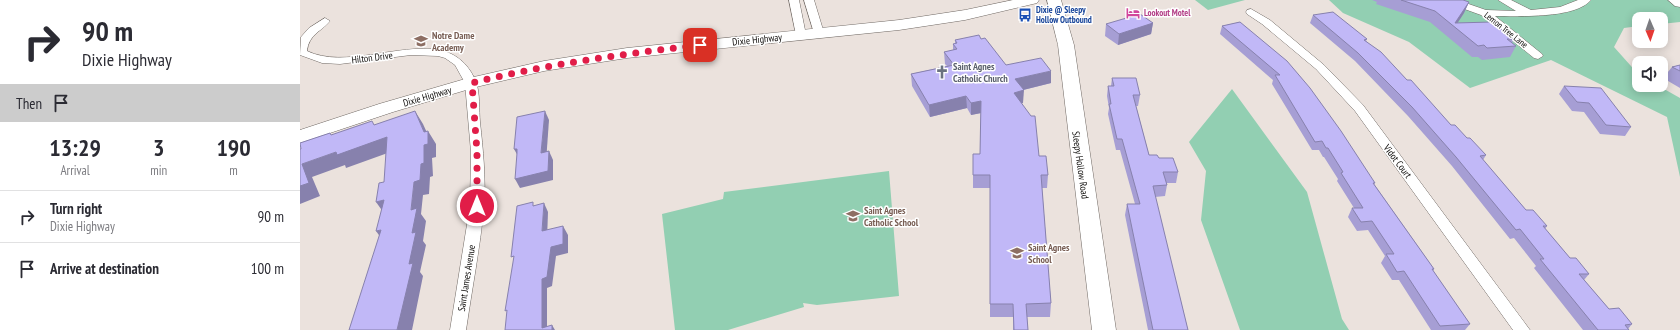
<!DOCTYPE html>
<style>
body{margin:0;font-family:"PT Sans Narrow",sans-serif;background:#f2f2f3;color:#2b2b33;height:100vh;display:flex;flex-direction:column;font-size:15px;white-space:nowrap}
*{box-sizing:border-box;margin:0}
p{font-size:13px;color:#7c7c81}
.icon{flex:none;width:22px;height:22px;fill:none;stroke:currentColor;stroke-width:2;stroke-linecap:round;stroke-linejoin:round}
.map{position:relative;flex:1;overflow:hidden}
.sheet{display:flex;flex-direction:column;background:#fff;width:300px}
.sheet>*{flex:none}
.guide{background:#fff;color:#2b2b33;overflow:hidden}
.needle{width:26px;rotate:178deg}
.tools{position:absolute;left:1332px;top:12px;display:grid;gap:8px}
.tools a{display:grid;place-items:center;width:36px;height:36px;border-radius:8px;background:#fff;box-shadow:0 2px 10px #0003;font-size:20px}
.pin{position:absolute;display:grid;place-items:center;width:34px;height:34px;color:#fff;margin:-17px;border-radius:8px;box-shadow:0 2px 6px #0006}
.me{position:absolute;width:44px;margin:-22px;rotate:0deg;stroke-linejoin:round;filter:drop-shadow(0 0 3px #0008)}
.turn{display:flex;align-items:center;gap:14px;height:84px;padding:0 16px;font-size:18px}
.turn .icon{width:52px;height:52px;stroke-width:2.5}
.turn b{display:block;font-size:28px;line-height:34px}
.then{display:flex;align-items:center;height:38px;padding:0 16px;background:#0003;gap:8px;font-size:15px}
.eta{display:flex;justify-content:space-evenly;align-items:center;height:68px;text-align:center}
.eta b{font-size:24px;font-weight:600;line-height:28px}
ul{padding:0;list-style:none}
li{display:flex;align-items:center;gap:12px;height:52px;padding:0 16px;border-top:1px solid #e1e1e2}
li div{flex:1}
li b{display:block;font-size:15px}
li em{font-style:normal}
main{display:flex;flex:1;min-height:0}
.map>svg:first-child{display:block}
.green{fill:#92cfb2}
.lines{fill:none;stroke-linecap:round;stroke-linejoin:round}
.street-casing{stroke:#706964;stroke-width:1}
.secondary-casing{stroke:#706964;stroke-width:1}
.primary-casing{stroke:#706964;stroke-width:1}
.street{fill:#fff;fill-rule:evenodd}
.secondary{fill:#fff;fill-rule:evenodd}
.primary{fill:#fff;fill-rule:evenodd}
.wall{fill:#a69ed4}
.shaded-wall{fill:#8781ad}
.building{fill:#c1b8f7;stroke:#8781ad}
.route{stroke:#e11d48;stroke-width:7;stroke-dasharray:0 12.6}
.labels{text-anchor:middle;stroke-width:3;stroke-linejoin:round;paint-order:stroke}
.far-transit-label{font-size:9px;font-weight:bold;fill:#164399;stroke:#fff;text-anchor:start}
.far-hotel-label{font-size:9px;font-weight:bold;fill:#b23c85;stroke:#fff;text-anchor:start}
.far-street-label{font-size:9px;fill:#0d0b09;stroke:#fff}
.education-label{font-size:10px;font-weight:bold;fill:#785e54;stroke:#fff;text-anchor:start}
.street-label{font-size:10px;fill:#0d0b09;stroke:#fff}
.worship-label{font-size:10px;font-weight:bold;fill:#5b616d;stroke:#fff;text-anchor:start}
</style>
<main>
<section class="sheet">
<div class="guide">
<div class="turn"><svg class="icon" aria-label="right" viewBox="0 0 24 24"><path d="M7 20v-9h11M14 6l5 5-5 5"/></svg><div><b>90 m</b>Dixie Highway</div></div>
<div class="then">Then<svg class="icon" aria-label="arrive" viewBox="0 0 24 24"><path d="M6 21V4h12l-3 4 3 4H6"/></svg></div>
</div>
<div class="eta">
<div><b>13:29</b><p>Arrival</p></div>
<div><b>3</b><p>min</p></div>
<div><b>190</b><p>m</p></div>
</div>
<ul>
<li><svg class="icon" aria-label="right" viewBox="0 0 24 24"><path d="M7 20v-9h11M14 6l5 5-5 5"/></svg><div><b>Turn right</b><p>Dixie Highway</p></div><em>90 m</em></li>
<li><svg class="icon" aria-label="arrive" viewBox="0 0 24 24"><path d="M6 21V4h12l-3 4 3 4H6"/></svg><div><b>Arrive at destination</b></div><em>100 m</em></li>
</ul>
</section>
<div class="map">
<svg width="1380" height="330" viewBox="0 0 1380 330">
<rect width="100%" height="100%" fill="#ebe2dd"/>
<g class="green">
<polygon points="895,0 945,0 908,10"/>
<polygon points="1029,0 1380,0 1380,22 1361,24 1361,19 1339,19 1339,26 1324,28 1314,47 1339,75 1339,85 1357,85 1380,98 1380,177 1367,117 1251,60 1170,88 1109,42 1043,13"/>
<polygon points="932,89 1007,192 1042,319 1049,330 940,330 901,220 906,171 889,142"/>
<polygon points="589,171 599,296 517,305 503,303 504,307 428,330 375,330 362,214 423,199 424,192"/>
</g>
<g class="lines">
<g class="street-casing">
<g id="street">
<polygon points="489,0 499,0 506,35 505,37 497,37 496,35"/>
<polygon points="504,0 514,0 524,33 523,35 519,36 514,33"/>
<path d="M1143,0h14l29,10 30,1 -18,-11h13l20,10 29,-3 18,-7h13c-16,19 -73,16 -96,16l47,38 1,2 -5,3 -4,-1 -53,-43 -36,-13z"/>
<polygon points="951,9 970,20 1024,65 1063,105 1230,330 1213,330 1055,111 1016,69 962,24 947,14 946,12 947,10"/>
<path d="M25,18l5,3c-9,11 -21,13 -23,30 38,18 91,-8 132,-1 18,3 31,16 37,32 4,10 3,29 4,40 3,27 6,57 4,85 -4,41 -12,82 -18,123h-16l20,-124 1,-54 -6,-69 -10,-18 -10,-7 -7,-2 -27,-1 -71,9 -18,-1 -22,-8 1,-18 8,-9z"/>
</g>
</g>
<g class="secondary-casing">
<g id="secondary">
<polygon points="747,0 761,0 774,45 816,330 792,330 758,45"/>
<polygon points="1368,0 1380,0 1380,7 1375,6"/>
</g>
</g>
<g class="primary-casing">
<polygon id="primary" points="713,0 739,0 737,3 665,20 599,30 327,58 244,71 176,87 93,112 0,143 0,130 79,104 165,79 244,61 327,48 599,20 665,10"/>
</g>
<use href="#street" class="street"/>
<use href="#secondary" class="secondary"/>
<use href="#primary" class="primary"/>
</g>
<g class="wall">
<polygon points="1072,0 1163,0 1169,2 1164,13 1157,23 1214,39 1212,43 1216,46 1210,57 1182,60 1178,57 1172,57 1130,22 1076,4 1077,2"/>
<polygon points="1013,15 1067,39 1066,41 1107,80 1151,125 1167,138 1186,155 1183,160 1226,210 1247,226 1245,229 1270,258 1289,274 1284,280 1309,309 1332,324 1328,329 1329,330 1283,330 1234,268 1236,266 1214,238 1210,239 1152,166 1108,116 1055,61 1010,23"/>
<polygon points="940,22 1075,183 1074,184 1134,269 1133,271 1170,324 1165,330 1131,330 1099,280 1092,280 1081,263 1085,256 1068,230 1057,231 1048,217 1052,208 1054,208 1037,181 1038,179 1024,157 1023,157 1019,150 1012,150 972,84 973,80 920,34 922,26"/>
<polygon points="853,23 851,34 818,45 805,36 806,24"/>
<polygon points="681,39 706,65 751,83 723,90 723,103 721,103 739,156 748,175 747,188 742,188 751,303 750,317 727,317 728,330 713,330 713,317 690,317 690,188 673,188 673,175 680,154 681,113 671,115 667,108 630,117 612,86 611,74 647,66 645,64 644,52 653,50 653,44 655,44 655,40"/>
<polygon points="1380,65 1380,88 1363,78 1372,67"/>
<polygon points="812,78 840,95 838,106 836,106 849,155 859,158 878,172 876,183 867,183 867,185 865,196 855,197 888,330 848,330 825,215 827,204 835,204 820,150 816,150 808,114 809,108 807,96 808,86 811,86"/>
<polygon points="1264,86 1331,127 1325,136 1300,134 1284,112 1272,111 1259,94"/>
</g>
<g class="shaded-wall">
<polygon points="1169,2 1164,13 1155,27 1155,23"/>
<polygon points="853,23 851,34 818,45 819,34"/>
<polygon points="751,71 751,83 715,92 715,79"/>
<polygon points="724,90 723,103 713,105 714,93"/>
<polygon points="666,96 667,108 630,117 629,105"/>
<polygon points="681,101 681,113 671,115 671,103"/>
<polygon points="115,111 123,124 128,135 128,131 136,144 136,157 132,158 133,176 130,177 129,194 123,195 121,214 126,221 123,241 126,245 120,272 123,276 112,330 97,330 112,233 111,210 114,182 124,132"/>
<polygon points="245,111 249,120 246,162 241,153"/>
<polygon points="87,137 96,150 46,168 45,165 12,177 20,196 0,204 0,186 2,164 36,152"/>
<polygon points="214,149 217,149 219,158"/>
<polygon points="249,151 253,160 253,180 220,188 215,179"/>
<polygon points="84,200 86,216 76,202"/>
<polygon points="244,203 248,212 247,240 242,231"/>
<polygon points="263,226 268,235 268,253 256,256 252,286 247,288 247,330 242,328 242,279 251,247"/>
<polygon points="81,230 86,245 76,231"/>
<polygon points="252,325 255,330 252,330"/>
</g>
<g class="building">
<polygon points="1101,0 1163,0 1169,2 1155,23 1192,22 1214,39 1207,39 1216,46 1187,48 1184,45 1178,46 1135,11"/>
<polygon points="1033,12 1067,39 1064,40 1081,52 1107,80 1111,80 1151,125 1155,125 1167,138 1170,138 1186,155 1180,156 1226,210 1233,210 1247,226 1243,226 1270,258 1276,258 1289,274 1279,274 1309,309 1319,308 1332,324 1325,325 1329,330 1298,330 1240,259 1244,259 1220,229 1216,230 1156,157 1112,107 1058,53 1013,15"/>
<polygon points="840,14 853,23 819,34 806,24"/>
<polygon points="940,22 987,61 1010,88 1041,131 1075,183 1073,183 1134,269 1132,269 1170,324 1140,326 1104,271 1097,272 1086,254 1094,254 1072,221 1061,222 1052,208 1063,208 1041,173 1043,172 1028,148 1026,148 1022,141 1015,142 975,75 980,75 922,26"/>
<polygon points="679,35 681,39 685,38 706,65 741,58 751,71 715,79 724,90 714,93 731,116 735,116 739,156 746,156 748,175 741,175 751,303 726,304 728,330 714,330 713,304 690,304 690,175 673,175 673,154 680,154 681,101 671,103 666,96 629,105 611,74 654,65 644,52 657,49 653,44 657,43 655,40"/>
<polygon points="1380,65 1380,71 1372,67"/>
<polygon points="812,78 836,78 840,95 833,95 849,155 857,155 859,158 873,158 878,172 863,172 867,185 853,186 888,330 853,330 827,204 840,204 822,139 817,139 809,104 811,104 808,86 814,86"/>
<polygon points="1264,86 1301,88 1331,127 1306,125 1289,103 1277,102"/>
<polygon points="115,111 124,132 128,131 128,144 124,145 124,163 121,164 120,180 114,182 111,210 117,208 112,233 116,232 109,264 113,263 97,330 49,330 81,230 76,231 84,200 76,202 79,183 84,182 87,137 37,155 36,152 2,164 9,183 0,186 0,149 1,149 0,143 30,133 31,135 72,121 74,125"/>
<polygon points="245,111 241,153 249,151 248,171 215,179 217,153 217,149 214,149 217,117"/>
<polygon points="233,202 233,206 244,203 242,231 263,226 263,244 251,247 247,277 242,279 242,328 252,325 252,330 205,330 207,310 205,311 214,256 211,257 217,206"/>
</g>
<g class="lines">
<path class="route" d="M177,206v-54l-5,-69c75,-19 151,-29 228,-38"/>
</g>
<defs>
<g id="hotel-bare" transform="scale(1.08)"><path d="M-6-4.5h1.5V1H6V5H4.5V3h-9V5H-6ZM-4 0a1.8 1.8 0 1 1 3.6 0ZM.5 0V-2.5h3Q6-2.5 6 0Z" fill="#d1479c" stroke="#fff" stroke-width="2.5" paint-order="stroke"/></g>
<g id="bus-bare" transform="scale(1.08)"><path d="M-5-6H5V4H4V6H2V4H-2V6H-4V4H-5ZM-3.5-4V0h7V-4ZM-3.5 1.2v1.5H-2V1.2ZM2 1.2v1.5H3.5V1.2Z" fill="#1a4fb4" stroke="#fff" stroke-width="2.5" paint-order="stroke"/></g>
<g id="school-bare" transform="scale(1.08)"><path d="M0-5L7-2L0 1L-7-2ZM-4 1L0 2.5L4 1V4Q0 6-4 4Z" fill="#8d6e63" stroke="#fff" stroke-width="2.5" paint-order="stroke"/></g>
<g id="church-bare" transform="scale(1.08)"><path d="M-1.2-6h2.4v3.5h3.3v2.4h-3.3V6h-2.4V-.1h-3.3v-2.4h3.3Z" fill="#6b7280" stroke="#fff" stroke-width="2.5" paint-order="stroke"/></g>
</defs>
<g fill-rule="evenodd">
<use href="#hotel-bare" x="833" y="13"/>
<use href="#bus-bare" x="725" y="15"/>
<use href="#school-bare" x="121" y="41"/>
<use href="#church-bare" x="642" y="72"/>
<use href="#school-bare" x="553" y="216"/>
<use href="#school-bare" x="717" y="253"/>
</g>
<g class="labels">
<g class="far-transit-label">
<text x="736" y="13">Dixie @ Sleepy<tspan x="736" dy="10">Hollow Outbound</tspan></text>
</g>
<g class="far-hotel-label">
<text x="844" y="16">Lookout Motel</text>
</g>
<g class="far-street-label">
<text transform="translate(1206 30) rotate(38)" y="3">Lemon Tree Lane</text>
</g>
<g class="education-label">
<text x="132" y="39">Notre Dame<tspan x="132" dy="12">Academy</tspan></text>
<text x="564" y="214">Saint Agnes<tspan x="564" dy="12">Catholic School</tspan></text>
<text x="728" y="251">Saint Agnes<tspan x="728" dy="12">School</tspan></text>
</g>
<g class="street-label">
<text transform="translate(457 39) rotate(-6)" y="4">Dixie Highway</text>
<text transform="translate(72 57) rotate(-7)" y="4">Hilton Drive</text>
<text transform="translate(127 96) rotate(-16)" y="4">Dixie Highway</text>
<text transform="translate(1098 161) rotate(53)" y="4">Vidot Court</text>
<text transform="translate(781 165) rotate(82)" y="4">Sleepy Hollow Road</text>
<text transform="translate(166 278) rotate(-81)" y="4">Saint James Avenue</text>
</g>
<g class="worship-label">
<text x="653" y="70">Saint Agnes<tspan x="653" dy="12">Catholic Church</tspan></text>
</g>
</g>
</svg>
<div class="tools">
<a><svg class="needle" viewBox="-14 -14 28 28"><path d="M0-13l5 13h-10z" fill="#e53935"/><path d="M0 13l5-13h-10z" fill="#7c7c81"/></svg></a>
<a><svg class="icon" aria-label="sound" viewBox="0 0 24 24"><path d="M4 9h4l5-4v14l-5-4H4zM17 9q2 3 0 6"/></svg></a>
</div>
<div class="pin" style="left:400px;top:45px;background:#d93025"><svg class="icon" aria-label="arrive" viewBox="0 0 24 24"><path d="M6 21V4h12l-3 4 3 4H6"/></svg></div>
<svg class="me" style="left:177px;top:206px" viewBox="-20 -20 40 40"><circle r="17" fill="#e11d48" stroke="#fff" stroke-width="3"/><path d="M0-11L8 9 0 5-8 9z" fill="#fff"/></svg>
</div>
</main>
